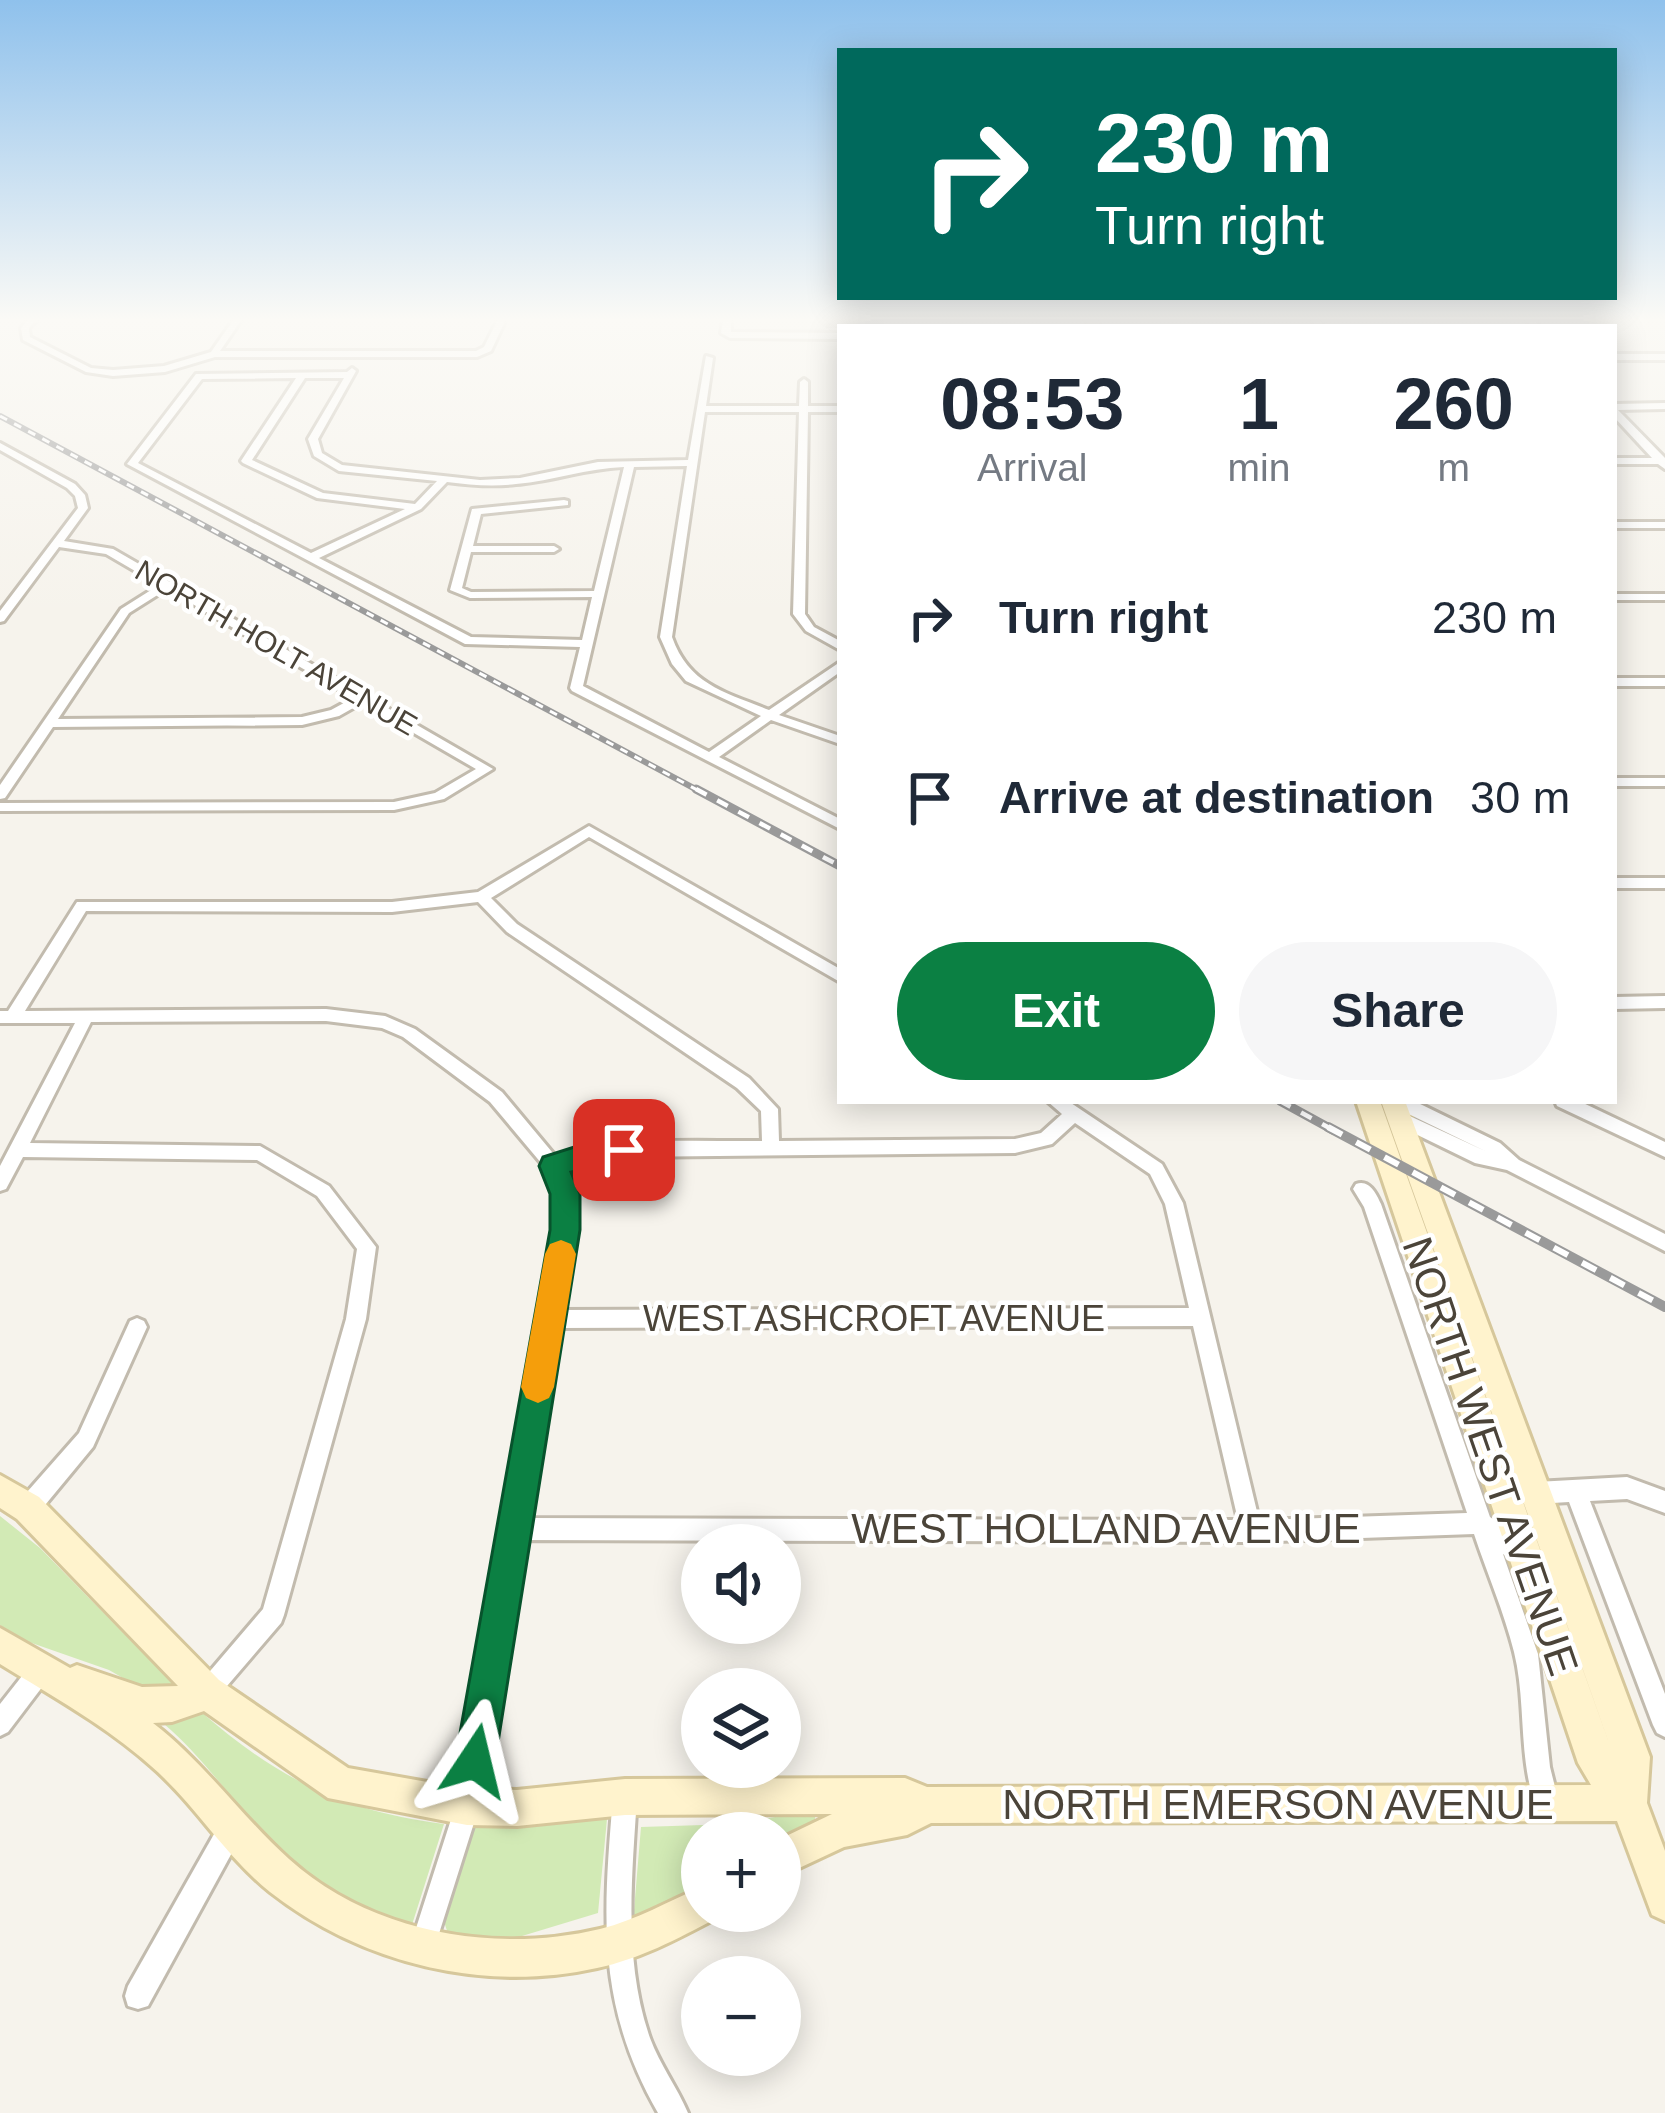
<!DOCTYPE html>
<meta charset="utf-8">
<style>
body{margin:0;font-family:Helvetica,sans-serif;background:#f6f6f7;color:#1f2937;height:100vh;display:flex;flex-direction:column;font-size:45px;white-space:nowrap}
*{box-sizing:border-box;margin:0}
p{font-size:39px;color:#747a83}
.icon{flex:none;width:66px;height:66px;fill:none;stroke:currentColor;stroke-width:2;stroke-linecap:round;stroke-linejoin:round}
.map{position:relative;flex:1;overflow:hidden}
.side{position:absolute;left:837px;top:324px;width:780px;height:780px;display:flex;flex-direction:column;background:#fff;border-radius:0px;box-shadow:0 6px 30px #0003}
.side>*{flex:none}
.guide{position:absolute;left:837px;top:48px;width:780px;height:252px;border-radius:0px;box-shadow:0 6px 30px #0003;background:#00695c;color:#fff;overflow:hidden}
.fabs{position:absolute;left:681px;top:1524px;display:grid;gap:24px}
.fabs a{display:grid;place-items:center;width:120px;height:120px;border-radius:50%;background:#fff;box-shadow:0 6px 30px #0003;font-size:60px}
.pin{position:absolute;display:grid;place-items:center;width:102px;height:102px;color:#fff;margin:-51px;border-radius:24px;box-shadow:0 6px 18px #0006}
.me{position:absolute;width:132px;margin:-66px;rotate:10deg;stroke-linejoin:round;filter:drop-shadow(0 0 9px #0008)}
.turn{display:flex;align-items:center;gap:42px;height:252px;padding:0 60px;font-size:54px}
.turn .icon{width:156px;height:156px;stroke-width:2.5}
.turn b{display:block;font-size:84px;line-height:102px}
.eta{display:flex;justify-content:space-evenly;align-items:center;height:204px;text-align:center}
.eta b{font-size:72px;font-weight:700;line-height:84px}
.button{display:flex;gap:24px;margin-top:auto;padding:24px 60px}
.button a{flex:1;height:138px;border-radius:72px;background:#0b8043;color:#fff;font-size:48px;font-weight:700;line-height:138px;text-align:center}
.button a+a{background:#f6f6f7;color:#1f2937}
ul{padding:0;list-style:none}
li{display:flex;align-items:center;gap:36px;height:180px;padding:0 60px}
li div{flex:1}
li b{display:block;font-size:45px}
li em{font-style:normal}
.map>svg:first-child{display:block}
.green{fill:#d2eab5}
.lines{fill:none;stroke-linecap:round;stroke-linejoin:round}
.street-casing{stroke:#c2bbae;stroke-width:6}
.secondary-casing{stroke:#d6c79b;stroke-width:6}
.street{fill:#fff;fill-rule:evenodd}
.secondary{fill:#fff3cd;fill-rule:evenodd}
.rail-far2-casing{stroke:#9a9a9a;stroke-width:6}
.rail-far1-casing{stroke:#9a9a9a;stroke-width:9}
.rail-casing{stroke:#9a9a9a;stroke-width:10}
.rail-far2{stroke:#fff;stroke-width:3;stroke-dasharray:8;stroke-linecap:butt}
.rail-far1{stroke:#fff;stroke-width:4.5;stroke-dasharray:12;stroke-linecap:butt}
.rail{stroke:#fff;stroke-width:6;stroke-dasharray:16;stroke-linecap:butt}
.wall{fill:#bab2a6}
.route{fill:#0b8043;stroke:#07532c;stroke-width:3}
.slow{fill:#f59e0b}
.labels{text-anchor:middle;stroke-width:9;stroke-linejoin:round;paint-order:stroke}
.far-street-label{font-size:30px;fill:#4b4439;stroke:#fff}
.street-label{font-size:36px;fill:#4b4439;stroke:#fff}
.near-street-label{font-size:42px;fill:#4b4439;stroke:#fff}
</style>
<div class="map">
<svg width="1665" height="2113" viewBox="0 0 1665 2113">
<rect width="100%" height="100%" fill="#f6f3ec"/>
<g class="green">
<polygon points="0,1516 40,1548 182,1693 156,1697 109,1670 26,1641 0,1625"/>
<path d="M200,1711c77,67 142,100 244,113l-34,107c-33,-14 -70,-31 -99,-52 -53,-38 -93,-109 -147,-155l4,-7z"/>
<polygon points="815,1810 815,1826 780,1842 780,1833 702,1833 702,1889 633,1922 641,1827 734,1824"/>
<polygon points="591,1814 607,1819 598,1913 502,1942 448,1934 441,1912 470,1828"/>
</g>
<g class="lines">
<g class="street-casing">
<g id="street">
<polygon points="29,319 38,319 29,328 30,337 91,368 113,370 164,366 211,352 234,319 242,319 220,351 476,351 484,347 498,319 506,319 491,351 477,357 215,357 165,372 113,376 86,372 23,340 21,328"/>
<polygon points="723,319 731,319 731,332 840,333 840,339 730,338 721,333"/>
<polygon points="1311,319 1319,319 1324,327 1316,327"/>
<polygon points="1525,319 1534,319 1540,327 1532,327"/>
<rect x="1614" y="354" width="51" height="6"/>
<path d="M706,356l7,2 -7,48h93l1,-24 4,-3 4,3v24h32v6h-32l-3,202 9,13 26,14v9l-34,-19 -13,-17 6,-202h-94l-33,225c17,48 53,55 97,73l71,-48v10l-61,43 61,21v8l-69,-24 -52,37 121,62v10l-268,-138 -2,-3 10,-41 -115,-3 -338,-180 69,-90 151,-2 5,-4 4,3 -38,68 4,14 20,12 138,15 40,-2 78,-16 90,-2zM296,378l-55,83 2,2 74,35 88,11 -94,44 -173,-90 64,-84zM305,378h39l-36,61 6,17 25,15 98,10 -22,23 -92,-11 -71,-33zM687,466l-27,171 12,27 14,17 75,35 -52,36 -126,-66 51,-219zM624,467l-30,124 -123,1 -9,-4 9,-36h83l5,-3 -5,-3h-81l8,-32 87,-9v-4l-4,-1 -92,9 -22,81 20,8 122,-1 -10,43 -111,-3 -152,-79 102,-49 26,-27c23,3 46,5 69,2 37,-3 71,-16 108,-17z"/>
<polygon points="1665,403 1665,409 1618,410 1665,458 1665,469 1658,464 1614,464 1614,458 1652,458 1614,417 1614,404"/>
<path d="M0,443l75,41 10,11 3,13 -24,33 49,8 380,220 -49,30 -50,11 -394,1v-8l394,-1 41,-9 41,-24 -114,-66 -23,13 -37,9 -249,2 -48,71 -5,1v-14l121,-176 38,-24 -53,-31 -47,-7 -55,74 -4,1v-11l78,-103 -3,-12 -8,-8 -67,-38zM167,589l186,109 -22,12 -29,7 -244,2 71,-106z"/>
<rect x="1614" y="522" width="51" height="6"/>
<rect x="1614" y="594" width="51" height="6"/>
<rect x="1614" y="678" width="51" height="8"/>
<rect x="1614" y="778" width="51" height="8"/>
<path d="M589,826l251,143v13l-251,-145 -98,61 26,26 232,154 29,31 1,32 236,-2 26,-6 21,-19 -15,-13h21l94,63 21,39 76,317 208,-7 -103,-306 -11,-18 3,-5c13,-5 20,9 25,20l109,313 36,27 3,8 -3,8 -8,3 -15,-9 35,100 12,113 9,36 -3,9 -9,3 -9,-3c-21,-51 -11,-108 -24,-160 -10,-40 -27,-79 -40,-118l-223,8 -728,-2 -44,267 -48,152 -9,4 -9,-4 -4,-9 46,-143 101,-577v-36l-9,-24 -57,-68 -87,-65 -21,-9 -56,-7 -235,1 -61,121 230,3 69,40 47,61 -10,72 -82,296 -3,8 -66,77 -8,4 -8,-4 -4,-8 4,-8 64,-75 83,-290 11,-70 -40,-53 -60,-36 -234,-3 -17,32 -6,2v-25l75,-143h-75v-12h8l69,-109h315l86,-10zM478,902l29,30 230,156 24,23 1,30c-68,1 -139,-6 -205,17l-55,-66 -87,-63 -30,-13 -59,-7 -301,2 61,-100 306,1zM1075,1123l75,51 15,30 24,104 -628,2c8,-48 22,-93 3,-140l25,-9 35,-4 391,-4 37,-9zM1193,1326l45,194 -711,-2 31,-190z"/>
<rect x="1614" y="878" width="51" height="10"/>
<polygon points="1665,996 1665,1008 1614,1009 1614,997"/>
<polygon points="1390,1101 1414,1101 1500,1143 1519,1160 1665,1234 1665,1251 1507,1170 1475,1163 1393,1123 1390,1118 1393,1113 1399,1111 1485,1151 1392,1106"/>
<polygon points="1555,1101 1579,1101 1665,1142 1665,1157 1557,1106"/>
<polygon points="137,1318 144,1321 147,1327 93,1447 36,1516 28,1519 20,1516 17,1508 20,1500 79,1433 130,1321"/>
<polygon points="1627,1477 1665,1491 1665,1513 1627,1499 1590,1501 1665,1694 1665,1737 1657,1733 1653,1725 1569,1502 1536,1504 1528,1500 1525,1493 1528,1486 1536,1482"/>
<polygon points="41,1658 49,1662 53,1670 49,1678 8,1732 0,1736 0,1704 33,1662"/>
<path d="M625,1785l9,3 3,9c-5,80 -14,164 13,241 10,27 27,49 38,75h-30c-62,-108 -55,-197 -45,-316l3,-9z"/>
<polygon points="231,1816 240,1820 244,1829 240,1838 148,2006 138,2009 128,2006 125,1996 128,1986 222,1820"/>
</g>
</g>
<g class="secondary-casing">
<g id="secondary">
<polygon points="1085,319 1097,319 1101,327 1089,327"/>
<path d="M1356,1101h24l234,656 -233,-656h24l245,656 -3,46 18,48v70l-13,-6 -35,-94 -686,2 -24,12 -63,12 -64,30v-38l52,-25 -207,1 -108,11 -50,-1 -139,-27 -124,-87 -32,11 -19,1c52,40 88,93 136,136 82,74 206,95 311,70 37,-9 68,-28 102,-42v24h17l-4,8c-38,20 -75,40 -118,49 -113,25 -235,-4 -327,-76 -45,-36 -75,-88 -119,-126 -45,-40 -99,-70 -151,-102v-36l70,40 7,-3 65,22 36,-1 -161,-167 -17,-11v-33l39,22 180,183 129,88 119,21 50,1 108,-11 280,-1 22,9 664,-2 -13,-22z"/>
</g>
</g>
<use href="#street" class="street"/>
<use href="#secondary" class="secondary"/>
<g class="rail-far2-casing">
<polyline id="rail-far2" points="0,416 701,792"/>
</g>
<g class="rail-far1-casing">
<g id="rail-far1">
<polyline points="696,789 840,866"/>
<polyline points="1280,1101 1333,1130"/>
</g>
</g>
<g class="rail-casing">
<polyline id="rail" points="1328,1127 1665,1307"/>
</g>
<use href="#rail-far2" class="rail-far2"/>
<use href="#rail-far1" class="rail-far1"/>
<use href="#rail" class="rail"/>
</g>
<polygon class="wall" points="826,319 884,319 884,327 826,328"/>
<linearGradient id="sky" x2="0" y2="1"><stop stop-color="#8fc1ec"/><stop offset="0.52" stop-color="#fbfaf6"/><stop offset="1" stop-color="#fbfaf6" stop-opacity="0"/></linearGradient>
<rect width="1665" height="615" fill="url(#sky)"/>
<polygon class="route" points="624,1138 635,1142 639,1150 635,1158 571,1172 580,1194 580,1230 495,1761 489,1775 475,1781 461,1775 455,1761 550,1230 550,1194 539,1166 543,1157 590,1142"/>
<polygon class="slow" points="561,1240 571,1244 576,1254 554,1387 549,1398 538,1403 526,1398 521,1387 545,1254 550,1244"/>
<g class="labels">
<g class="far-street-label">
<text transform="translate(276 648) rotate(30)" y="10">NORTH HOLT AVENUE</text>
</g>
<g class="street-label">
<text x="874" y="1331">WEST ASHCROFT AVENUE</text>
</g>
<g class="near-street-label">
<text transform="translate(1491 1456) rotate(71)" y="15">NORTH WEST AVENUE</text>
<text x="1106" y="1543">WEST HOLLAND AVENUE</text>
<text x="1278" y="1819">NORTH EMERSON AVENUE</text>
</g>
</g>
</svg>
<div class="fabs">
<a><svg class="icon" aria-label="sound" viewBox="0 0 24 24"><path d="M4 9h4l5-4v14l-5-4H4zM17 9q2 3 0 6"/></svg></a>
<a><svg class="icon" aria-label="layers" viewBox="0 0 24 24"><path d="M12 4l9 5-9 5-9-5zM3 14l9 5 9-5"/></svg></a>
<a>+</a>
<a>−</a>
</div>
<div class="pin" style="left:624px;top:1150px;background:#d93025"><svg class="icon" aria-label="arrive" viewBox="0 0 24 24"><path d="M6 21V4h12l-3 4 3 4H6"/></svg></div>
<svg class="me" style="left:475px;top:1761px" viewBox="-20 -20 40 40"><path d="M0-17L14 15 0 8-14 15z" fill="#0b8043" stroke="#fff" stroke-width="4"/></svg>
<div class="guide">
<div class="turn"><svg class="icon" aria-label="right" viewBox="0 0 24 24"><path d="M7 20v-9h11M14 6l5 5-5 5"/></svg><div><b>230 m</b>Turn right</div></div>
</div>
<section class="side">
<div class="eta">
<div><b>08:53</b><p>Arrival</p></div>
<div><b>1</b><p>min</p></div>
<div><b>260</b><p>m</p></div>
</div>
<ul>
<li><svg class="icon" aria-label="right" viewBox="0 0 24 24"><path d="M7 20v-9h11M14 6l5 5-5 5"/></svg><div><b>Turn right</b></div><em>230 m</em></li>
<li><svg class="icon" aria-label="arrive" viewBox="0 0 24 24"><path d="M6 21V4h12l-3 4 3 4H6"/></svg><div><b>Arrive at destination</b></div><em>30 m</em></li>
</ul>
<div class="button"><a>Exit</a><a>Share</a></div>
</section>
</div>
